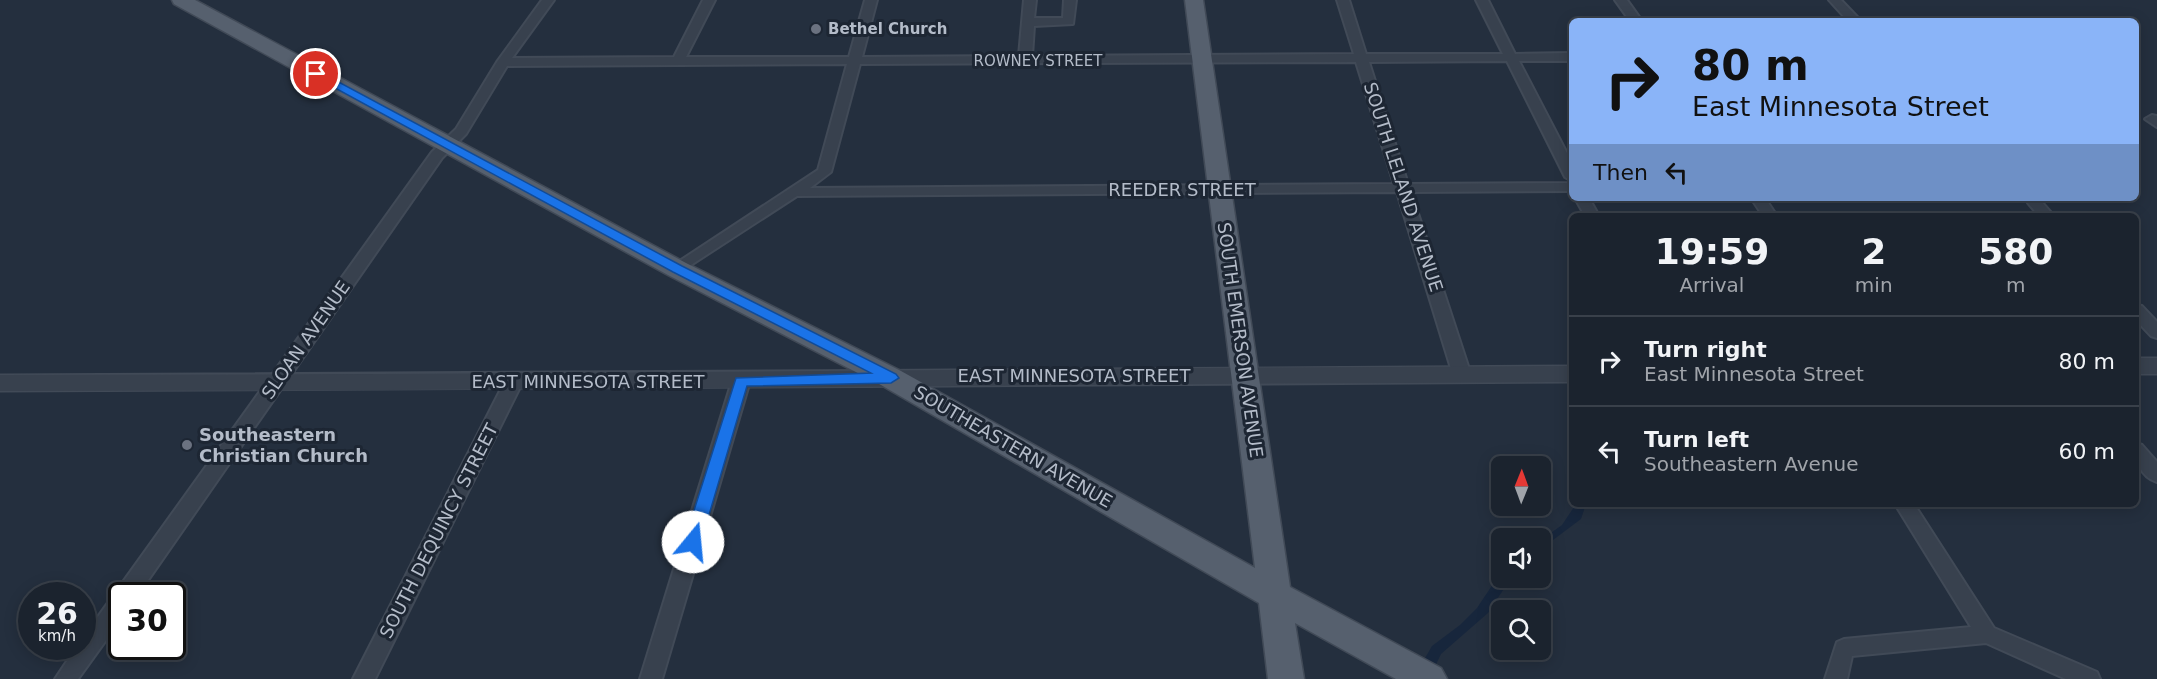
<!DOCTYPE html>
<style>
body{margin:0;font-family:"DejaVu Sans",sans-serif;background:#282f3a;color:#f1f3f6;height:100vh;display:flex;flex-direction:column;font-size:22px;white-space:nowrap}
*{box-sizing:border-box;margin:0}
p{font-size:20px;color:#a0a4aa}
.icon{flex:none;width:33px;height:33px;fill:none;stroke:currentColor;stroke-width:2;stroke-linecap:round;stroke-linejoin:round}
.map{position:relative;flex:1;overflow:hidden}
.details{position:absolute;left:1569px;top:213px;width:570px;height:294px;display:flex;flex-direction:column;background:#1b232e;border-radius:9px;box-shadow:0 3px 15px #0003,0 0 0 2px #39404a}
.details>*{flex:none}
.banner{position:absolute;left:1569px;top:18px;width:570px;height:183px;border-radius:9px;box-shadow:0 3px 15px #0003,0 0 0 2px #39404a;background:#8ab4f8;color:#111;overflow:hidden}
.needle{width:39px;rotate:1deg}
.controls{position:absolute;left:1491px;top:456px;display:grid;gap:12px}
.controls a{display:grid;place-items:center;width:60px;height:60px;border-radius:9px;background:#1b232e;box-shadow:0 3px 15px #0003,0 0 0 2px #39404a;font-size:30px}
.speed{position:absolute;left:18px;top:582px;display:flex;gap:12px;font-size:30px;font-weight:700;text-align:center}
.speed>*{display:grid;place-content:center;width:78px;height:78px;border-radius:50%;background:#1b232e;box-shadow:0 3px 15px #0003,0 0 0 2px #39404a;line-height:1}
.speed small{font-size:15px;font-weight:400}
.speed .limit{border:3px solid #111;border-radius:9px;background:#fff;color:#111}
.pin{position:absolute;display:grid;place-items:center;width:51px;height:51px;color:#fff;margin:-26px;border:3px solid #fff;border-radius:50%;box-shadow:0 2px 6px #0007}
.me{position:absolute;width:66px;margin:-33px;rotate:17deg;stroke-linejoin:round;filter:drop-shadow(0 0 4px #0008)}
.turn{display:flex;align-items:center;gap:21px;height:126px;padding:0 24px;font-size:27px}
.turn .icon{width:78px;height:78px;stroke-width:2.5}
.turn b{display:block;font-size:42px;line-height:51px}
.then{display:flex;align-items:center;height:57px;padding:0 24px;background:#0003;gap:12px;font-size:22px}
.eta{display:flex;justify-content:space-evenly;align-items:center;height:102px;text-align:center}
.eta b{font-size:36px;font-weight:800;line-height:42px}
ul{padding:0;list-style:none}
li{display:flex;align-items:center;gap:18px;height:90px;padding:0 24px;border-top:2px solid #39404a}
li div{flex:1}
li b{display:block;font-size:22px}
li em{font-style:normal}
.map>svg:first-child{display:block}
.water{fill:#17263c}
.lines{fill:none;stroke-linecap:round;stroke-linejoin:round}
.minor-casing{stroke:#414a57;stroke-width:4}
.tertiary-casing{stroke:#414a57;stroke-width:3}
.primary-casing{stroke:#414a57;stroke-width:3}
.minor{fill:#38414e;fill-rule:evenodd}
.tertiary{fill:#38414e;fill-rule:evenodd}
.primary{fill:#56606e;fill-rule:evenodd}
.route{fill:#1a73e8;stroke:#114b97;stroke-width:1.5}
.worship-dot{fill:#6b7280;stroke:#1d2633;stroke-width:2}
.labels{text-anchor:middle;stroke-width:6;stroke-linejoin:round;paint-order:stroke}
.far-poi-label{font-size:15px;font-weight:bold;fill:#b4bcc9;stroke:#1d2633;text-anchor:start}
.far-street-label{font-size:15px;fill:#b4bcc9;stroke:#1d2633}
.street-label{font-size:18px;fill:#b4bcc9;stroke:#1d2633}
.poi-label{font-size:18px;font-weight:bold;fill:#b4bcc9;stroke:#1d2633;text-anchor:start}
</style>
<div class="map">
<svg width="2157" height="679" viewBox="0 0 2157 679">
<rect width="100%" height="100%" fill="#242f3e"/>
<g class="water">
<polygon points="1576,504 1586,504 1581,519 1541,549 1541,540 1562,525"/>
<polygon points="1501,572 1502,578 1511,578 1488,613 1441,654 1429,679 1413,679 1432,646 1460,625 1477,608"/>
</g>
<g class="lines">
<g class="minor-casing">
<g id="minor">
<path d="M542,0h12l-42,58 162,-1 29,-57h12l-29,57h163l16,-57h12l-15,57 157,-1 5,-56h12l-2,18h29l1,-18h12l-3,24 -39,2 -2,30 322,-2 -17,-54h12l17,54h137l-27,-54h12l27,54 57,-1v8h-53l53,102v18l-7,-4 -58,-116 -138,1 39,122 164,-1v8l-161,1 60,183 -9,6 -9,-6 -56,-183 -600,4 -120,78 -8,-5 3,-3 146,-96 29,-106 -340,2 -41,68 -24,24 -305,438h-15v22l-44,61h-23l22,-33h5v-7l350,-487 24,-23 41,-67zM1356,62l38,122 -584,4 21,-16 29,-108z"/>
<polygon points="1615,0 1627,0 1642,21 1630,21"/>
<polygon points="1829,0 1841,0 1861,21 1848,21"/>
<polygon points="2152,115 2157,116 2157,127 2145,119"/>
<polygon points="1575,198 1589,198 1599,216 1585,216"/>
<polygon points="1751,198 1765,198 1777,216 1763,216"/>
<polygon points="2035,199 2040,200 2054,216 2039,216 2028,203"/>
<polygon points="2136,305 2142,306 2157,322 2157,338 2151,336 2136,320"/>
<polygon points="741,375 750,381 662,679 640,679 732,381"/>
<polygon points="513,377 522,383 375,679 353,679 504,383"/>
<path d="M2136,443l6,2 15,17v20c-18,-6 -21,-22 -21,-39z"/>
<polygon points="1895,504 1914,504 1994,628 2097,672 2100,679 2066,679 1986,643 1852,656 1847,679 1825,679 1837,642 1844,639 1971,627"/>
</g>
</g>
<g class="tertiary-casing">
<g id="tertiary">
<rect x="2136" y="358" width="21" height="16"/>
<path d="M1572,366v16c-524,2 -1048,9 -1572,9v-16c524,0 1048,-7 1572,-9z"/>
</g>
</g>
<g class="primary-casing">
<polygon id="primary" points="172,0 195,0 686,263 901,371 1255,568 1185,0 1203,0 1290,587 1441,668 1447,679 1396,679 1295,623 1304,679 1268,679 1259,603 881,385 668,275 174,4"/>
</g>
<use href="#minor" class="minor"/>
<use href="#tertiary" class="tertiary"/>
<use href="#primary" class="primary"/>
</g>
<polygon class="route" points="313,72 320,72 682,266 896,374 899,378 891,383 747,386 701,542 693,548 687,546 684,542 736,378 871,373 673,272 313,76"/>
<g class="worship-dot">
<circle cx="816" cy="29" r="6"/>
<circle cx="187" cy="445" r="6"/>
</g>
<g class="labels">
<g class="far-poi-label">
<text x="828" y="34">Bethel Church</text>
</g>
<g class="far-street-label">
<text x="1038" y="66">ROWNEY STREET</text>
</g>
<g class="street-label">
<text transform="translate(1403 187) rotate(72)" y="6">SOUTH LELAND AVENUE</text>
<text x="1182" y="196">REEDER STREET</text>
<text transform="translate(306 340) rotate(-55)" y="6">SLOAN AVENUE</text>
<text transform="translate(1240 340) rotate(82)" y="6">SOUTH EMERSON AVENUE</text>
<text x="1074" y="382">EAST MINNESOTA STREET</text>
<text x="588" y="388">EAST MINNESOTA STREET</text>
<text transform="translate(1013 447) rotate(30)" y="6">SOUTHEASTERN AVENUE</text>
<text transform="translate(439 531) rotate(-63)" y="6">SOUTH DEQUINCY STREET</text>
</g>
<g class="poi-label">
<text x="199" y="441">Southeastern<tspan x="199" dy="21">Christian Church</tspan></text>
</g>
</g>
</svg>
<div class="controls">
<a><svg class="needle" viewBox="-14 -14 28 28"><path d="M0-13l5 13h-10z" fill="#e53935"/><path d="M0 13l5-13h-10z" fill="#a0a4aa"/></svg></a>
<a><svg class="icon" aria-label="sound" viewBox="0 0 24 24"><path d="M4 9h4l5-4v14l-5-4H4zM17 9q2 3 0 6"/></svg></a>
<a><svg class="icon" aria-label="search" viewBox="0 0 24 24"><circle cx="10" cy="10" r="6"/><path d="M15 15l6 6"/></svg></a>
</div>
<div class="speed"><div>26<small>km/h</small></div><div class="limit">30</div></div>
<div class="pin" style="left:316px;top:74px;background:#d93025"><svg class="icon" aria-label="arrive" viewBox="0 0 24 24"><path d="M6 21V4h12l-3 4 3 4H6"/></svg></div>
<svg class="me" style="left:693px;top:542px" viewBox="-20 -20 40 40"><circle r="19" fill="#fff"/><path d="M0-13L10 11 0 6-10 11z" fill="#1a73e8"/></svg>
<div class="banner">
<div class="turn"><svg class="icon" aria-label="right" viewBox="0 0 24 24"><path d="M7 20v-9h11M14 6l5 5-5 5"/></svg><div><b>80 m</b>East Minnesota Street</div></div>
<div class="then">Then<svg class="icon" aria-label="left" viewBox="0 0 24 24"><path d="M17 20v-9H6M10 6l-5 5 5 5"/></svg></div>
</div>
<section class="details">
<div class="eta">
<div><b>19:59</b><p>Arrival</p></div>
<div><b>2</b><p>min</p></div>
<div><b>580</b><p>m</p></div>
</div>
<ul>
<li><svg class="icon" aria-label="right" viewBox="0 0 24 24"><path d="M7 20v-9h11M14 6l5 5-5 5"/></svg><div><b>Turn right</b><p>East Minnesota Street</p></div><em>80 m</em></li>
<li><svg class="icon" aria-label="left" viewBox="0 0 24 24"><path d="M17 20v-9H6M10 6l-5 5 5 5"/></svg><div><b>Turn left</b><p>Southeastern Avenue</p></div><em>60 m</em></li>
</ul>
</section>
</div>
